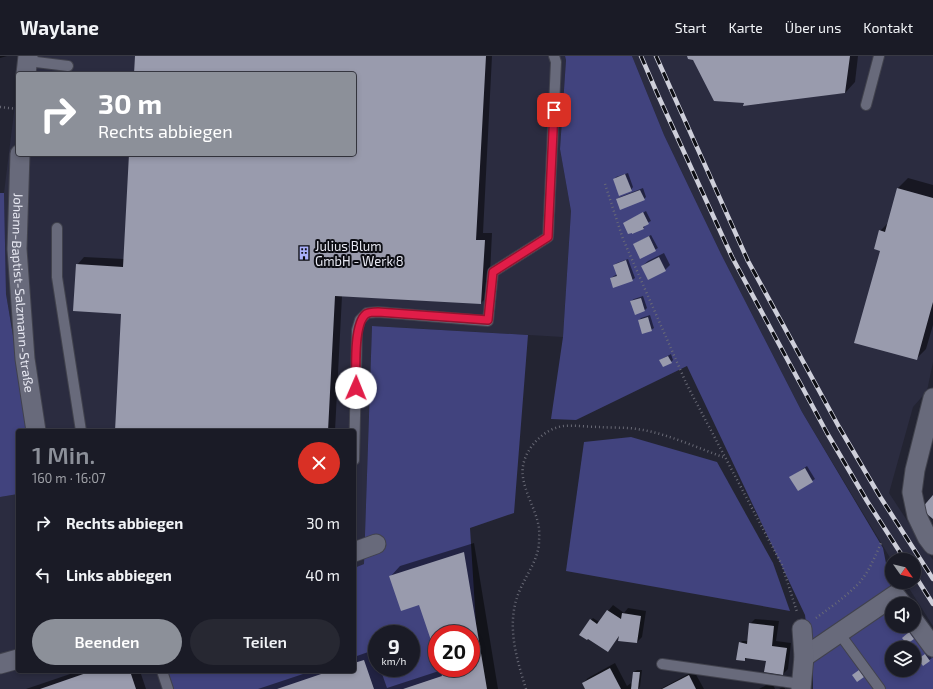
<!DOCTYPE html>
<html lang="de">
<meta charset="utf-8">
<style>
body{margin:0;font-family:"Exo 2",sans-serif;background:#272832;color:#f1f3f6;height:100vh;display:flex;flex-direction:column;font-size:15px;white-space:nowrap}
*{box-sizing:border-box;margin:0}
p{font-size:13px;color:#9fa1a7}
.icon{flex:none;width:22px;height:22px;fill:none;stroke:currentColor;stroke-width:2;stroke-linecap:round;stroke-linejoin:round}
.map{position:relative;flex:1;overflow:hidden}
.side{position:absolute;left:16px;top:373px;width:340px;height:244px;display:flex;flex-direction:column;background:#1a1b26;border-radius:4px;box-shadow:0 2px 6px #0003,0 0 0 1px #383943}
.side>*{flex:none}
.top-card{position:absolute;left:16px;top:16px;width:340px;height:84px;border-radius:4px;box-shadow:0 2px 6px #0003,0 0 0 1px #383943;background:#8c9099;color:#fff;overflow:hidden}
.needle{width:26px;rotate:124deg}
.fabs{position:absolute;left:885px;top:497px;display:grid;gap:8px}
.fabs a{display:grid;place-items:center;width:36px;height:36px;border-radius:50%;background:#1a1b26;box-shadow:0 2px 6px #0003,0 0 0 1px #383943;font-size:20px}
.speed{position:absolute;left:368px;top:569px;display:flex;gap:8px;font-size:20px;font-weight:700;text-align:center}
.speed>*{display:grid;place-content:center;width:52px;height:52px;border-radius:50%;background:#1a1b26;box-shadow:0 2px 6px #0003,0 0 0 1px #383943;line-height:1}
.speed small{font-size:10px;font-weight:400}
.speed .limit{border:6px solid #d22;background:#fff;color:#111}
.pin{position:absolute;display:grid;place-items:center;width:34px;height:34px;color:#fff;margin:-17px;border-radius:8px;box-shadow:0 2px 6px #0006}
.me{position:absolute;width:44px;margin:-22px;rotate:1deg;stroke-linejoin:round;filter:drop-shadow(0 0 3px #0008)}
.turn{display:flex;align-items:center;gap:14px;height:84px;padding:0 16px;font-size:18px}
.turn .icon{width:52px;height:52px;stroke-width:2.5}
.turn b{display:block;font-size:28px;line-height:34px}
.round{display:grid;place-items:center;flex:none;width:42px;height:42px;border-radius:21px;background:#272832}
.overview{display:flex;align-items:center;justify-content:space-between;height:68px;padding:0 16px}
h1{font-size:24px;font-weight:600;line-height:30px;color:#8c9099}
.button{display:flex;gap:8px;margin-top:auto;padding:8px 16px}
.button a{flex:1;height:46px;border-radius:24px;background:#8c9099;color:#fff;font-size:16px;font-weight:600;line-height:46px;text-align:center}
.button a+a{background:#272832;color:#f1f3f6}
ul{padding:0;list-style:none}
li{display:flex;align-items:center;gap:12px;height:52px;padding:0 16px}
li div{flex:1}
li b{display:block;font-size:15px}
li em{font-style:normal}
header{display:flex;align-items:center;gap:24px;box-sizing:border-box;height:56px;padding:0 20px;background:#1a1b26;border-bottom:1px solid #383943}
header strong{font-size:19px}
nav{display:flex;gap:22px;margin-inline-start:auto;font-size:14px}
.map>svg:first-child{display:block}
.built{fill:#2b2c40}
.green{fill:#41437e;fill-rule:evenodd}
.shadow{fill:#0007}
.building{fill:#999bad}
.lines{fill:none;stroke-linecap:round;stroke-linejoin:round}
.lane-casing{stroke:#41424d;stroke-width:12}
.street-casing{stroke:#41424d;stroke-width:21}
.path{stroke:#696a76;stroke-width:2.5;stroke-dasharray:1 3;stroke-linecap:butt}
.lane{stroke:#686a7b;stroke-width:10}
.street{stroke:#686a7b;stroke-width:19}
.rail-casing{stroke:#cecfda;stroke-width:4.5}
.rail{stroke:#0d0e14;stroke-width:3;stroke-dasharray:9;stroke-linecap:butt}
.route-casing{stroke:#92132f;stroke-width:10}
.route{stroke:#e11d48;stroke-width:7}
.labels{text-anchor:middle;stroke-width:4;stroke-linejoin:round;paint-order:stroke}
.poi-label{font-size:13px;fill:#e7e8f2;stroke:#0d0e14;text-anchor:start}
.street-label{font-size:13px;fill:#e7e8f2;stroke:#0d0e14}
</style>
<header>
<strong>Waylane</strong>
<nav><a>Start</a><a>Karte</a><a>Über uns</a><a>Kontakt</a></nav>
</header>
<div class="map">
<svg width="933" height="633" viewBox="0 0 933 633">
<rect width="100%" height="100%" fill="#232432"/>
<g class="built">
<polygon points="21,0 565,0 566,4 560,93 571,155 563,281 372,270 364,508 354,512 354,375 29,375 6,238 4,137 18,24 18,98 354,98 354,18 19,18"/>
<polygon points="632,0 933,0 933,306 927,335 913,351 889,437 933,504 933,570 905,526 914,526 914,504 892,504 892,505 802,356 721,198 664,79"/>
<polygon points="18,438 18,615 165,615 172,633 0,633 0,441"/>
</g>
<g class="green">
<path d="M565,0h67l32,79 57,119 81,158 81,136 11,56h-2v22h17l24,32v31h-120v-13l-8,-61 -118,-249 -111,54 -25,-1 12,-82 8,-126 -11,-62 6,-89zM892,592h22v22h-22z"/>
<polygon points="0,137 4,137 6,238 29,375 18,375 18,438 0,441"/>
<path d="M372,270l156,9 -14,178 -44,15 10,161h-307l-7,-18h188v-103l10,-4zM377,578h34v34h-34zM437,578h34v34h-34z"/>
<polygon points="631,381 717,406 773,507 790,555 566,515 584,386"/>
</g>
<g class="shadow">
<polygon points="0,0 7,0 0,2"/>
<polygon points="136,0 492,0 483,177 492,177 489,239 481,247 342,240 335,375 116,375 122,257 77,209 84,201 124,203 130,98 354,98 354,18 135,18"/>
<polygon points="688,0 858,0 855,26 845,37 745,46"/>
<polygon points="628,117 633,131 631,134 614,124 616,121"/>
<polygon points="908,122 933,129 933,269 926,293 916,303 881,194 880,175 889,166 898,132"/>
<polygon points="643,132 646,141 644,143 617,143 620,141"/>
<polygon points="646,155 651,165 645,168 644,172 633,177 624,167"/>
<polygon points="651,179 658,192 641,201 634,188"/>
<polygon points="664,197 670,209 665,214 642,210 648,205"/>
<polygon points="628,203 635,222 632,224 611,222 617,218 614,209 617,207"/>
<polygon points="643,240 647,252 644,255 631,245 634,243"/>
<polygon points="650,259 654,272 651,274 639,264 641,262"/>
<polygon points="671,298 673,304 671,306 660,304"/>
<polygon points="807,410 815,423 798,434 791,421"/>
<polygon points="474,487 498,633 258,633 312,615 354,615 354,601 374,594 377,604 377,612 380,612 387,632 442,614 441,612 471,612 471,578 437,578 437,600 420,548 390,521 400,510"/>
<polygon points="613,549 624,557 628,552 646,555 642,581 637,586 620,579 608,595 591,564 593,562 599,566"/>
<polygon points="755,563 779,565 776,585 791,587 788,613 783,618 767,604 747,602 744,604 740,587 742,585 748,585 750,568"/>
<polygon points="928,597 932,602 923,609 921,601"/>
<polygon points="615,607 627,630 631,627 632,630 634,616 637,614 642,614 640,631 637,633 586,633 583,627 588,622"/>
<polygon points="79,615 140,615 146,633 26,633"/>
<polygon points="694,615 704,633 661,633 664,631"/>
<polygon points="772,626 775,633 759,633"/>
<polygon points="784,630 785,633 779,633"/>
</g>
<g class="building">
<polygon points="135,0 486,0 476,184 485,184 481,248 335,240 328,375 115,375 121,258 73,255 76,208 123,211 129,98 354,98 354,18 134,18"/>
<polygon points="687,0 850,0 845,37 743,50 744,47 714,45 693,4 688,3"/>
<polygon points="625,118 632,135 619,140 613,123"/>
<polygon points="897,132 933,142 933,246 917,304 854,287 880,195 874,193 879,174 885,176"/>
<polygon points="640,134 645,144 620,154 616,143"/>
<polygon points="643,156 649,168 643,171 644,173 632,178 632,177 628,178 623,167"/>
<polygon points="649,180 656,195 640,203 633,188"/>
<polygon points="659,201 666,215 648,224 641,210"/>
<polygon points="626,204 633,225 613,232 610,222 617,220 613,209"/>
<polygon points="641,242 645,255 635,259 630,245"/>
<polygon points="648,261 652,275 642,278 638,264"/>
<polygon points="668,300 672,307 663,311 659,304"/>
<polygon points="805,412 813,426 798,435 789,421"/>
<polygon points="933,439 933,463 921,453"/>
<polygon points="464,496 487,633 403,633 442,620 440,612 471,612 471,578 437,578 437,602 419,549 401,555 389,520"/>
<polygon points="607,554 621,563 622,557 641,560 637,587 618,585 619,580 608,596 588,583 587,584 579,579 590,563 597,568"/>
<polygon points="749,567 774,570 772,590 787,592 783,619 764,616 766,605 745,602 745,605 736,604 739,586 747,588"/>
<polygon points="909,576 914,583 907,588 902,582"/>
<polygon points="925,598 930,605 923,610 918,603"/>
<polygon points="364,604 374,633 277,633 330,615 354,615 354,607"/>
<polygon points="610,612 621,633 585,633 582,627"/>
<polygon points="859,614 864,621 857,626 852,619"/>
<polygon points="92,615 130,615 136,633 40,633"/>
<polygon points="633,616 640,616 638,633 631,633"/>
<polygon points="689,619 696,633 662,633"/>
</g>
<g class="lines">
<g class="lane-casing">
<g id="lane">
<polyline points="28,5 68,10"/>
<polyline points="866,49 879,0"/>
<polyline points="57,172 57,221 81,375"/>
<polyline points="354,404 357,274 360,264 367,257 378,256 488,265 493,216 548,181 556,6 554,0"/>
<polyline points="839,577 880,633"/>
<polyline points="662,608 801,628"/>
<polyline points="162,615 168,633"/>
</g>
</g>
<g class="street-casing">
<g id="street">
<polyline points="26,18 28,0"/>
<path id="s1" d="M20,98l-3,95 8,110 11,72"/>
<polyline points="933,342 915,414 912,436 917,460 927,481 933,489"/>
<polyline points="354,496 376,488"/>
<polyline points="914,565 933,591"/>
<polyline points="804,601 895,539 902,548"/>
<polyline points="0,608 18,603"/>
<polyline points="801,633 804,601 802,573"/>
</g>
</g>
<g class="path">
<polyline points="0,51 18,53"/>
<polyline points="605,128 623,183 687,329 782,509 797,556"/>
<path d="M816,562c15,-11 31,-22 44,-36 9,-11 15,-25 21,-39"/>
<path d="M526,633c-10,-32 -20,-65 -7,-97 7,-17 18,-30 20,-48 0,-7 1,-14 -1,-21 -4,-18 -18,-38 -15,-57 3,-19 22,-38 41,-40 12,-1 25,1 37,1 11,1 24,0 36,2 29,4 58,18 86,28"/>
</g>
<use href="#lane" class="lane"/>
<use href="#street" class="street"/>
<g class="rail-casing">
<g id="rail">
<polyline points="641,0 657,37 732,201 827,377 867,445 905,504"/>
<polyline points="656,0 748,205 839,371 879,439 933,523"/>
<polyline points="914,518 933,548"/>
</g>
</g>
<use href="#rail" class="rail"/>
</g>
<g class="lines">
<g class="route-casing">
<path id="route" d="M356,332c0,-17 -3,-64 10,-74 3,-2 8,-2 12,-2l110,8 5,-48 55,-35 6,-127"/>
</g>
<use href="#route" class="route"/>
</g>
<defs>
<g id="building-bare" transform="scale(1.08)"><path d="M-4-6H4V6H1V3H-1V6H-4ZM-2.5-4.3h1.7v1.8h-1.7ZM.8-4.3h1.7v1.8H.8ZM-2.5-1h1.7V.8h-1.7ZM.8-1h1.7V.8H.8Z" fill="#aab0fc" stroke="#0d0e14" stroke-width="2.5" paint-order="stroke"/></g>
</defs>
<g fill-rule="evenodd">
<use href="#building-bare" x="304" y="197"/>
</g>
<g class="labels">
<g class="poi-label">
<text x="315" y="195">Julius Blum<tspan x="315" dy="15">GmbH - Werk 8</tspan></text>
</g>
<g class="street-label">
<text dy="5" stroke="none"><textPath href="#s1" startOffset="139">Johann-Baptist-Salzmann-Straße</textPath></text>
</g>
</g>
</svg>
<div class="fabs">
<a><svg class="needle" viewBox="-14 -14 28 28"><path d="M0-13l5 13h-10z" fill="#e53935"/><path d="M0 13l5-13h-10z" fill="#9fa1a7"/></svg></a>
<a><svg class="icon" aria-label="sound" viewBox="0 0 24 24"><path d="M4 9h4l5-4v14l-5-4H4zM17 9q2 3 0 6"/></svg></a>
<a><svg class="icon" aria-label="layers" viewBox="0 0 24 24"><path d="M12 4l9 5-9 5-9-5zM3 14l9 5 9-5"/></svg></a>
</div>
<div class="speed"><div>9<small>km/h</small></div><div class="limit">20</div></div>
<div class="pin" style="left:554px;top:54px;background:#d93025"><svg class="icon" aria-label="arrive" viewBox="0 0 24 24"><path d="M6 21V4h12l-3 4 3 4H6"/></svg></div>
<svg class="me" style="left:356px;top:332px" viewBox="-20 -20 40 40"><circle r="19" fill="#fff"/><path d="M0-13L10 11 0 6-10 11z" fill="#e11d48"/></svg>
<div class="top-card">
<div class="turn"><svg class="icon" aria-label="right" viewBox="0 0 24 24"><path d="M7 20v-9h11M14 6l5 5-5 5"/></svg><div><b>30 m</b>Rechts abbiegen</div></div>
</div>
<section class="side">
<div class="overview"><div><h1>1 Min.</h1><p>160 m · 16:07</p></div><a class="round" style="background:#d93025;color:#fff"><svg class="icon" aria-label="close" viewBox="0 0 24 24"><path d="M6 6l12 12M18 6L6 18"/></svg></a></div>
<ul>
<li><svg class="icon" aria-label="right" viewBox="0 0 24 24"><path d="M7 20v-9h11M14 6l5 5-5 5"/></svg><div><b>Rechts abbiegen</b></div><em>30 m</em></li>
<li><svg class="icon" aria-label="left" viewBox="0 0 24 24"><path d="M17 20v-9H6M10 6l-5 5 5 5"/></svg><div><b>Links abbiegen</b></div><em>40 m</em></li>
</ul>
<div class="button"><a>Beenden</a><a>Teilen</a></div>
</section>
</div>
